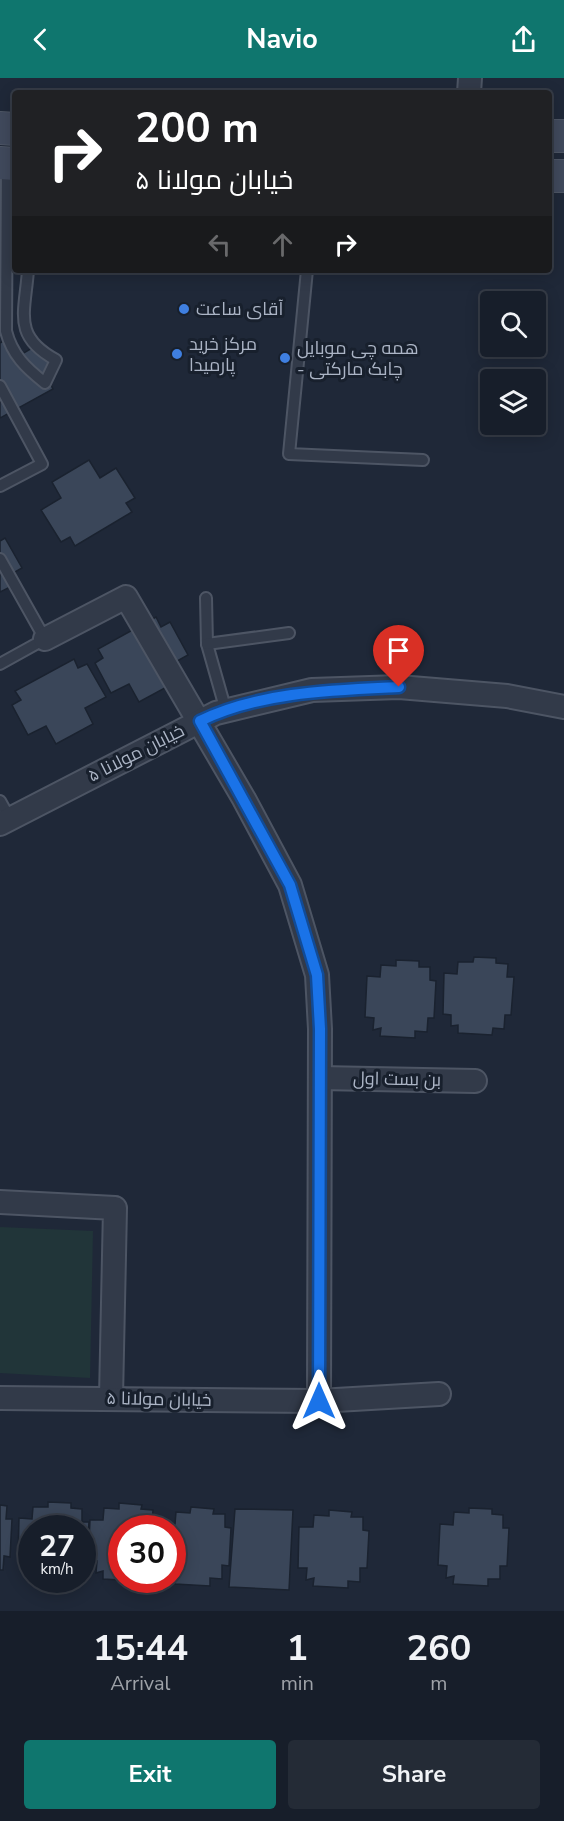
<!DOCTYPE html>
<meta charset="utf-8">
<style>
body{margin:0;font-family:"Nunito Sans",Cairo,sans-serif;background:#242b36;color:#f1f3f6;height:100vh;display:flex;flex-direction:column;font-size:22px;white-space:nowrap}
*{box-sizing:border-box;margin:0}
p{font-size:20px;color:#9ea2a8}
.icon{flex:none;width:33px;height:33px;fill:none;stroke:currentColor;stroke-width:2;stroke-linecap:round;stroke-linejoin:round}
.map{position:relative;height:1533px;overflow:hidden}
.sheet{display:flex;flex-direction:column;background:#171e2a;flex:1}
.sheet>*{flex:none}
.hud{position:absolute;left:12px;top:12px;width:540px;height:183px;border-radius:6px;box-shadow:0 3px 15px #0003,0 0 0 2px #363c47;background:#202124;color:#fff;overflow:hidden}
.buttons{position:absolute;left:480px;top:213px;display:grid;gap:12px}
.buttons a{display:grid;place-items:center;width:66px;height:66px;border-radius:6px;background:#171e2a;box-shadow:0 3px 15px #0003,0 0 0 2px #363c47;font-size:30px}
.speed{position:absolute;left:18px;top:1437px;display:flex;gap:12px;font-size:30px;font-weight:700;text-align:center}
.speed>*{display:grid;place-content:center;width:78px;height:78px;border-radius:50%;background:#171e2a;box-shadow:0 3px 15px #0003,0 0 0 2px #363c47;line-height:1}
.speed small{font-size:15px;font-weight:400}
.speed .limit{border:9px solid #d22;background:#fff;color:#111}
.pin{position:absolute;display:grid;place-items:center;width:51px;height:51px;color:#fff;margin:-62px -26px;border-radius:50% 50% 50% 0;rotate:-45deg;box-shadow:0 0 6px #0007}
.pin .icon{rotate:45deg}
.me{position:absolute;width:66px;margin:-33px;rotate:0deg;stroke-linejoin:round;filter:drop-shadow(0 0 4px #0008)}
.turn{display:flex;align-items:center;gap:21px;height:126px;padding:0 24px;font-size:27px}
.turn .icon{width:78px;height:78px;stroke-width:2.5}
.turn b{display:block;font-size:42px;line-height:51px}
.lanes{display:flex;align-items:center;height:57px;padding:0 24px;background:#0003;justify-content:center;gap:30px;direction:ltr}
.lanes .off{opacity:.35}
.eta{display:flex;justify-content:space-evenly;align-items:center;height:102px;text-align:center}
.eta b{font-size:36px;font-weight:700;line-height:42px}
.button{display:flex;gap:12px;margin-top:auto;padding:12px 24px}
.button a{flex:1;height:69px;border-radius:6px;background:#0f766e;color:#fff;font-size:24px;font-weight:700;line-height:69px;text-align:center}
.button a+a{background:#242b36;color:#f1f3f6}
header{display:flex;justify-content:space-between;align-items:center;height:78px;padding:0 24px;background:#0f766e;color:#fff;font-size:27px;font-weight:700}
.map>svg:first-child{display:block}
.green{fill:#213539}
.building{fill:#3a4659;stroke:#1a222f;stroke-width:1.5}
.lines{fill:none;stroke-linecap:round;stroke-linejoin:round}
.service-casing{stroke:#4d5564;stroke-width:14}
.minor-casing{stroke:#4d5564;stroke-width:26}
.secondary-casing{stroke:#4d5564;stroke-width:34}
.service{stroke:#323a49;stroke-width:10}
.minor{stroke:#323a49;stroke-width:22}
.secondary{stroke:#40495c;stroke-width:32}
.route-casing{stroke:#114b97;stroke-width:15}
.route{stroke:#1a73e8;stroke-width:10}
.shop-dot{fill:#3f7fe0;stroke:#18202d;stroke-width:2}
.labels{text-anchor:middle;stroke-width:6;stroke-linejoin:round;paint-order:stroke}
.poi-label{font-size:18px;fill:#acb5c6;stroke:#18202d;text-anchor:start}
.street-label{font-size:18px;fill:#acb5c6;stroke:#18202d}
</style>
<header><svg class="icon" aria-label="back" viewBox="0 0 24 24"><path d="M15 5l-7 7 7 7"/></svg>Navio<svg class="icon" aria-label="share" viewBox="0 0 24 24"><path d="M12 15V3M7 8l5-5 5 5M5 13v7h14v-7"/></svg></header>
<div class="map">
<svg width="564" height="1533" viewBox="0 0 564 1533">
<rect width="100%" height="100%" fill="#1f2838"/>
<polygon class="green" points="0,1149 93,1153 90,1300 0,1295"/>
<g class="building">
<polygon points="12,258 22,276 39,266 56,297 48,302 53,311 0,340 0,265"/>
<polygon points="89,382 100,400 116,390 135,420 126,425 132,434 75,468 70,459 61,464 41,432 61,420 52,404"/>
<polygon points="5,460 22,490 13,495 18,505 0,514 0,463"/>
<polygon points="156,539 161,549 170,544 188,577 168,588 176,604 139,624 129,606 111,615 95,585 103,580 98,571"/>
<polygon points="74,581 78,590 87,586 106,619 85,630 93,646 56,666 46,648 28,657 12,627 21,622 15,613"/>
<polygon points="474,879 496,880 496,885 508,886 507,899 514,899 511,937 505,937 504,951 493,950 492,957 458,955 458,947 451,948 451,937 443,936 444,895 457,896 458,884 473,884"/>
<polygon points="396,882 419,883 419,889 430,889 430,902 436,903 434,940 428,940 427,954 415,953 415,960 380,958 381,950 373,952 374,940 365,939 367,898 380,899 381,887 396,888"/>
<polygon points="48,1424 71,1425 71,1430 82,1431 82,1444 89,1444 86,1482 82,1482 82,1450 32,1450 32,1492 25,1493 26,1482 18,1481 19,1440 32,1441 33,1429 48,1429"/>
<polygon points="119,1425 142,1427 141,1431 153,1432 152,1445 159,1445 159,1450 122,1450 122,1502 138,1503 103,1501 103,1493 96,1495 97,1483 88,1483 90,1442 103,1442 104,1430 119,1431"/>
<polygon points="0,1427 7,1428 6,1441 12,1441 10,1479 4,1478 3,1492 0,1492"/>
<polygon points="191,1429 214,1431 213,1436 225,1436 225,1449 231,1450 229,1488 222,1487 222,1501 210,1500 210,1508 175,1506 175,1497 172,1498 172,1450 161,1450 161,1446 175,1446 176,1434 190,1435"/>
<polygon points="469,1430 492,1431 492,1436 503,1437 503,1450 509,1450 507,1488 500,1488 500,1501 488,1501 488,1508 453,1506 454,1498 446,1500 447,1488 438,1487 440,1446 453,1447 454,1434 469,1435"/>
<polygon points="235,1431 293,1432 289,1512 229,1509"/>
<polygon points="329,1432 352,1434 351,1439 363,1439 363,1452 369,1453 367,1490 360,1490 360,1504 348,1503 348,1510 313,1508 314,1500 306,1502 307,1490 298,1490 299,1449 313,1449 314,1437 329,1438"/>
</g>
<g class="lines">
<g class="service-casing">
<g id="service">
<path d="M7,88l-1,165c6,24 20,37 39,52l11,-23c-44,-24 -31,-47 -28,-90"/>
<polyline points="307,192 289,376 423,382"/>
<polyline points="0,308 42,386 0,408"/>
<polyline points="0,481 45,561 0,586"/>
<polyline points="206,520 207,566 226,633"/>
<polyline points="207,566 289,555"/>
<polyline points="0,723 10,741"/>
</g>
</g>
<g class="minor-casing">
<g id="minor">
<polyline points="469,15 470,0"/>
<polyline points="45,561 126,519 244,721 290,807 317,897 320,951 319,1323"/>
<polyline points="0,746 216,635 312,612 399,609 507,618 564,629"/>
<polyline points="320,1000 475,1003"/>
<polyline points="0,1124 115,1130 111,1320"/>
<polyline points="0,1320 319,1323 439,1316"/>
</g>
</g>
<g class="secondary-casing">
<g id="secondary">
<polyline points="0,50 15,51"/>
<polyline points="549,58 564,58"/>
<polyline points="0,85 15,86"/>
<polyline points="549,98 564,98"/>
</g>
</g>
<use href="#service" class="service"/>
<use href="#minor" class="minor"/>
<use href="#secondary" class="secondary"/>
</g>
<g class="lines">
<g class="route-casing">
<path id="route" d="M319,1323l1,-372 -3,-54 -27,-90 -90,-164c58,-29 135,-31 199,-34"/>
</g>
<use href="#route" class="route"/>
</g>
<g class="shop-dot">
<circle cx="184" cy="231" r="6"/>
<circle cx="177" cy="276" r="6"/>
<circle cx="285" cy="280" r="6"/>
</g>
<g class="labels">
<g class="poi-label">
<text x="196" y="237">آقای ساعت</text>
<text x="189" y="272">مرکز خرید<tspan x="189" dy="21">پارمیدا</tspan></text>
<text x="297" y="276">همه چی موبایل<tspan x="297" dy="21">- چابک مارکتی</tspan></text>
</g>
<g class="street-label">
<text transform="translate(136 675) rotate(-27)" y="6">خیابان مولانا ۵</text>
<text transform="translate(397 1001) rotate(1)" y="6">بن بست اول</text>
<text transform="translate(159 1321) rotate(1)" y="6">خیابان مولانا ۵</text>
</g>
</g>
</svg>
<div class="buttons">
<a><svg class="icon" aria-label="search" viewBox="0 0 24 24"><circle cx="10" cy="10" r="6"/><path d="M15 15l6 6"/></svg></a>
<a><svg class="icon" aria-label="layers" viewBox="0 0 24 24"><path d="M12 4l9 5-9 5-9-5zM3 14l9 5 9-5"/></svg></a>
</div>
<div class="speed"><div>27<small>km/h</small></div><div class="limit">30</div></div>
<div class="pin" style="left:399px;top:609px;background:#d93025"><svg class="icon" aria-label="arrive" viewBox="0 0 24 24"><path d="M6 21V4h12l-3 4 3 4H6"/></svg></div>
<svg class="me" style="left:319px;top:1323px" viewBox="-20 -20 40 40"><path d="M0-17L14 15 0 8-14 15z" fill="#1a73e8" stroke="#fff" stroke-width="4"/></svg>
<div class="hud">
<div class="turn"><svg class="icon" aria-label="right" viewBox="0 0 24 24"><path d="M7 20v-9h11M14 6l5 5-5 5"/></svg><div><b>200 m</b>خیابان مولانا ۵</div></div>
<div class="lanes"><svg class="icon off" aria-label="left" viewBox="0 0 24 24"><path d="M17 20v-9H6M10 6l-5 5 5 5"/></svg><svg class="icon off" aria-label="ahead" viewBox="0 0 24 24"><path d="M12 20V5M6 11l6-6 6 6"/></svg><svg class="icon" aria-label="right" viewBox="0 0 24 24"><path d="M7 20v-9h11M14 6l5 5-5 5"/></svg></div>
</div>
</div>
<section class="sheet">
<div class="eta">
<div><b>15:44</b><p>Arrival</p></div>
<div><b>1</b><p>min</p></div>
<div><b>260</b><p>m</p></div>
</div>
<div class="button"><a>Exit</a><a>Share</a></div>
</section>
